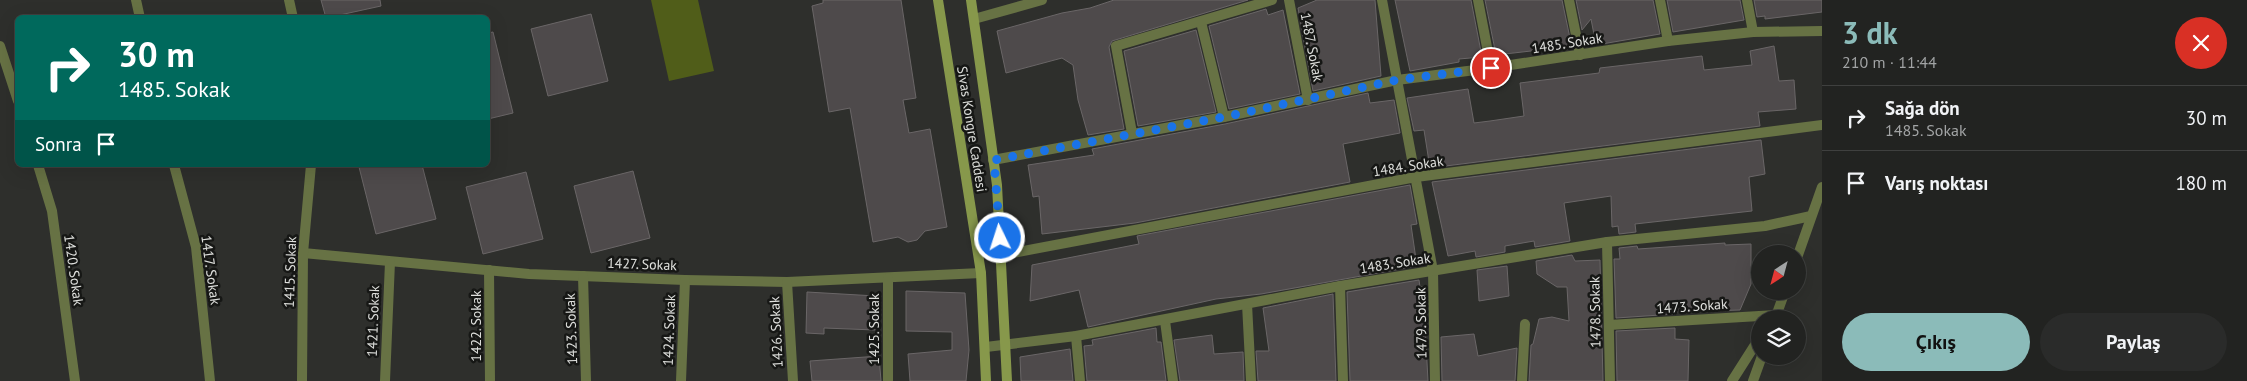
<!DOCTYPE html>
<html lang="tr">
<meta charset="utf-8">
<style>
body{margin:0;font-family:"PT Sans",sans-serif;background:#2a2b2a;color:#f1f3f6;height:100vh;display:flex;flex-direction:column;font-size:19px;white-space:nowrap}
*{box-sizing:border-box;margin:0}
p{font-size:16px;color:#a2a4a5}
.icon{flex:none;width:28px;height:28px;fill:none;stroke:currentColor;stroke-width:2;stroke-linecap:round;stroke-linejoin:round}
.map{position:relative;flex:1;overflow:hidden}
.details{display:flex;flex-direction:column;background:#222321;width:425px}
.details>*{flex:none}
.guide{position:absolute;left:15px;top:15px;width:475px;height:152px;border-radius:8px;box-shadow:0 5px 20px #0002,0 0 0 1px #3f403f;background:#00695c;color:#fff;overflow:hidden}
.needle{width:32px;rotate:216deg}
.buttons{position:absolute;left:1751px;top:245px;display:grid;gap:10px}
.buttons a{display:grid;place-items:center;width:55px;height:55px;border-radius:50%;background:#222321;box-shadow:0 5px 20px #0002,0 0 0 1px #3f403f;font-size:25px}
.pin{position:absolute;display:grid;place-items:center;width:42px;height:42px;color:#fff;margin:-21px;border:2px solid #fff;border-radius:50%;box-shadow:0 1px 5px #0007}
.me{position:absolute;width:55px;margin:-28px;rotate:356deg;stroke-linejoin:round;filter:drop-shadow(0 0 4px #0008)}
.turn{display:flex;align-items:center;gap:18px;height:105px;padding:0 20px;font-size:22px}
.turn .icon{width:65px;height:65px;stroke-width:2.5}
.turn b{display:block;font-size:35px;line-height:42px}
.then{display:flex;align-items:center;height:48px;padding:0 20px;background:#0003;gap:10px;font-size:19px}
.round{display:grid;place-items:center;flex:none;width:52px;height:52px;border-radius:26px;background:#2a2b2a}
.overview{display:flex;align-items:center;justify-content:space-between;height:85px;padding:0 20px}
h1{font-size:30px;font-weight:700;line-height:38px;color:#8bbbb9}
.button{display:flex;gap:10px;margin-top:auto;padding:10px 20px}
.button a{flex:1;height:58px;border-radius:30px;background:#8bbbb9;color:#111;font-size:20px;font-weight:700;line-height:58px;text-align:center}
.button a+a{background:#2a2b2a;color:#f1f3f6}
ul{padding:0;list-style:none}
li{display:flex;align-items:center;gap:15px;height:65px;padding:0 20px;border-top:1px solid #3f403f}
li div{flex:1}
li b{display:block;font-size:19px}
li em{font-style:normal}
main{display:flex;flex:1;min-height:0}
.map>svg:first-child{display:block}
.water{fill:#505d19}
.building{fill:#4e4a4b;stroke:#6a6667}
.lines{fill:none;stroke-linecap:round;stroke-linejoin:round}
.minor{stroke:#677244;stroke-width:10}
.tertiary{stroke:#677244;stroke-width:10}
.secondary{stroke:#87984b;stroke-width:10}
.route{stroke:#1a73e8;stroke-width:9;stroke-dasharray:0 16.2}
.labels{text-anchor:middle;stroke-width:5;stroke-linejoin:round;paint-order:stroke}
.street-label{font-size:14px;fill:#dfe0dd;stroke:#161715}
</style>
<main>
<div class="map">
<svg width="1822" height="381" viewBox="0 0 1822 381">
<rect width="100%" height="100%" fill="#2e2f2c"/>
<polygon class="water" points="651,0 698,0 714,71 669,81"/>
<g class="building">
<polygon points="321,0 380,0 381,6 326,18"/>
<polygon points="823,0 901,0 916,98 903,100 909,133 930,129 947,227 925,231 917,240 908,242 898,237 873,242 850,108 829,112 812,6 823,3"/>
<polygon points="1114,0 1248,0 1112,41 1109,47 1124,129 1088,135 1078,100 1073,65 1062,58 1006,73 997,31 1062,13 1090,8"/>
<polygon points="1317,0 1375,0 1381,76 1313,91 1298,8"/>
<polygon points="1395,0 1471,0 1482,57 1459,59 1459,62 1410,71"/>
<polygon points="1485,0 1562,0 1571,43 1566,47 1496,55"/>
<polygon points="1576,0 1653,0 1660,34 1596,45 1591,19 1582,30"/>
<polygon points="1667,0 1740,0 1744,20 1673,32"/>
<polygon points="1754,0 1822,0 1822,12 1765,19 1765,16 1757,17"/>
<polygon points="1266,9 1268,15 1283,10 1300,94 1229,109 1209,26"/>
<polygon points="591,14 608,81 548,96 531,29"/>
<polygon points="1196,30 1216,112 1138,126 1124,51"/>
<polygon points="493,32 513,113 488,119 488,33"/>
<polygon points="1774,46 1779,81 1794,80 1796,109 1758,112 1760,126 1430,168 1424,130 1414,131 1407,98 1468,89 1474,123 1490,121 1524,116 1520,83 1599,73 1600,68 1702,56 1704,70 1752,65 1750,51"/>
<polygon points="1368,93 1370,103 1394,100 1400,133 1343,144 1350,182 1135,223 1042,234 1039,196 1033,197 1028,165 1094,155 1092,149 1225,124"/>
<polygon points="1761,140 1765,174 1749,177 1752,211 1635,224 1636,232 1619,234 1618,226 1612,227 1611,196 1564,203 1570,241 1535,247 1534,241 1505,246 1505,252 1476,257 1475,251 1448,256 1432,182"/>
<polygon points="367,165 422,165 436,219 376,234 359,167"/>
<polygon points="633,171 650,238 591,253 574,186"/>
<polygon points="526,172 543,239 483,254 466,187"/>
<polygon points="1410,185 1417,224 1411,225 1417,266 1261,294 1216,299 1088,327 1079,290 1030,301 1032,265 1139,244 1137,236"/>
<polygon points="1725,243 1725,245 1751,244 1751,284 1740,310 1675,312 1675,314 1616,318 1614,259 1620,259 1619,248 1637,246 1638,249"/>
<polygon points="1572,255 1575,261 1600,260 1603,381 1529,381 1531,345 1533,344 1539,319 1552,317 1569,321 1567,287 1557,287 1537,274 1536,261"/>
<polygon points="1507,266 1509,296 1479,301 1477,270"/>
<polygon points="1419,280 1420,287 1423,287 1428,381 1350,381 1347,292"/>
<polygon points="906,291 965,293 969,350 966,381 910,381 908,354 952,350 952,332 906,331"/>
<polygon points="807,292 876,296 875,330 824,328 824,334 806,333"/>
<polygon points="1333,294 1336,381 1258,381 1256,351 1269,351 1263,308"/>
<polygon points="1156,328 1157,342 1161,342 1166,381 1087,381 1084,346 1093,345 1092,340"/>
<polygon points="1675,328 1675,339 1689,340 1688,381 1617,381 1616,331"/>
<polygon points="1474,334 1478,356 1517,348 1515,381 1442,381 1441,337"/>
<polygon points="1212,335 1214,354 1243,352 1244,381 1180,381 1174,340"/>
<polygon points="1070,349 1073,381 1021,381 1020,357"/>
<polygon points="879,356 881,381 812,381 810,361"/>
</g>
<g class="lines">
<g class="minor">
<polyline points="136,0 140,18"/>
<polyline points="289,0 293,18"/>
<polyline points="1289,0 1308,100"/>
<polyline points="1382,0 1433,271 1435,381"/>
<polyline points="1478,0 1491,68"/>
<polyline points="1569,0 1580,55"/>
<polyline points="1660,0 1668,41"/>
<polyline points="1747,0 1753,32"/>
<polyline points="974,19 1042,0"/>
<polyline points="1201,22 1224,117"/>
<polyline points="0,46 18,101"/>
<polyline points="1132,133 1116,46 1272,0"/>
<polyline points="993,160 1224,117 1397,80 1491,68 1668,41 1753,32 1822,31"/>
<polyline points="38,165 52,211 75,381"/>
<polyline points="174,165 196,247 210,381"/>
<polyline points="1607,242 1610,381"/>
<polyline points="303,253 529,274 685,280 787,282 981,273"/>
<polyline points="1002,255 1416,177 1822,125"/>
<polyline points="489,270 490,381"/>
<polyline points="583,276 586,381"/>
<polyline points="787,282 793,381"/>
<polyline points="1340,286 1343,381"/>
<polyline points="1247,304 1251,381"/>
<polyline points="1165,321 1173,381"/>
<polyline points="1609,325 1776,315"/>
<polyline points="1076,336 1080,381"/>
<polyline points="986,347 1076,336 1340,286 1607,242 1765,226 1811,216"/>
<polyline points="302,381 303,253 311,165"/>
<polyline points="385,381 390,262"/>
<polyline points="681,381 685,280"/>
<polyline points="888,381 888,278"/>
<polyline points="1522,381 1525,324"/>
</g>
<g class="tertiary">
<polyline points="1798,255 1822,187"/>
<polyline points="1775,319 1785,291"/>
<polyline points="1732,381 1760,337"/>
<polyline points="1753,381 1762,356"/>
</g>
<g class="secondary">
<polyline points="938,0 981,273 986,381"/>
<polyline points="971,0 997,185 1007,381"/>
</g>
</g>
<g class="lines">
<polyline class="route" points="1000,238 994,160 1224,117 1397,80 1491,68"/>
</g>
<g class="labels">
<g class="street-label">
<text transform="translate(1567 43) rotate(-9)" y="5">1485. Sokak</text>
<text transform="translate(1312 47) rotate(79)" y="5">1487. Sokak</text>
<text transform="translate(972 129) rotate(81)" y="5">Sivas Kongre Caddesi</text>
<text transform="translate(1408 166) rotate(-9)" y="5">1484. Sokak</text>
<text transform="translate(1395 263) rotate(-9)" y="5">1483. Sokak</text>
<text transform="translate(642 264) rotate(2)" y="5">1427. Sokak</text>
<text transform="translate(74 270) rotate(82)" y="5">1420. Sokak</text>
<text transform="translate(211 270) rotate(82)" y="5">1417. Sokak</text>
<text transform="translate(290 272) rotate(-88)" y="5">1415. Sokak</text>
<text transform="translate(1692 306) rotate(-4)" y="5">1473. Sokak</text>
<text transform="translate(1595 312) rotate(-91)" y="5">1478. Sokak</text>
<text transform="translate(373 321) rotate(-88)" y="5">1421. Sokak</text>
<text transform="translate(1421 323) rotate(-91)" y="5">1479. Sokak</text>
<text transform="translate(476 326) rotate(-90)" y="5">1422. Sokak</text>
<text transform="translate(571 329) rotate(-92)" y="5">1423. Sokak</text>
<text transform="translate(874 329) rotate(-90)" y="5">1425. Sokak</text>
<text transform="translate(669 330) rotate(-88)" y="5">1424. Sokak</text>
<text transform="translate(776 332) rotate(-93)" y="5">1426. Sokak</text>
</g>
</g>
</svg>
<div class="buttons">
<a><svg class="needle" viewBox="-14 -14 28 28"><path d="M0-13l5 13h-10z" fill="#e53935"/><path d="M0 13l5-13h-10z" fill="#a2a4a5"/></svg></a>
<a><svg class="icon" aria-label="layers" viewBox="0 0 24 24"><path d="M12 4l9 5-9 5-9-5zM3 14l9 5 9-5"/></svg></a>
</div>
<div class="pin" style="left:1491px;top:68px;background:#d93025"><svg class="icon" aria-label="arrive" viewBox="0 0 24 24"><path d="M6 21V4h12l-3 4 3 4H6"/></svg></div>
<svg class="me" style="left:1000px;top:238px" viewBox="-20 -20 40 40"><circle r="17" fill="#1a73e8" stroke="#fff" stroke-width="3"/><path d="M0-11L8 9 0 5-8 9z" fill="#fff"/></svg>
<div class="guide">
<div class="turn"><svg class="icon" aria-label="right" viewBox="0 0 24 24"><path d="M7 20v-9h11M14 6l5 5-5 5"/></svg><div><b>30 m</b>1485. Sokak</div></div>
<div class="then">Sonra<svg class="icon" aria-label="arrive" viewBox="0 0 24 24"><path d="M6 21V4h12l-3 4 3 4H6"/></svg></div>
</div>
</div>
<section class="details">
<div class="overview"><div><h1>3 dk</h1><p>210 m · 11:44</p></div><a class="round" style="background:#d93025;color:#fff"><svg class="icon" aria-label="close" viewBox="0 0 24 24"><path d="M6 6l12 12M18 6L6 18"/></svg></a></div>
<ul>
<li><svg class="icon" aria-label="right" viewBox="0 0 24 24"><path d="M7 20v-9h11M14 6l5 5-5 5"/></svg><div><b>Sağa dön</b><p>1485. Sokak</p></div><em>30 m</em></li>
<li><svg class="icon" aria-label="arrive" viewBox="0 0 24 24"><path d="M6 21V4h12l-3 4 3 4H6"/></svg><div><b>Varış noktası</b></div><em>180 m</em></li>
</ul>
<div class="button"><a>Çıkış</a><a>Paylaş</a></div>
</section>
</main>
